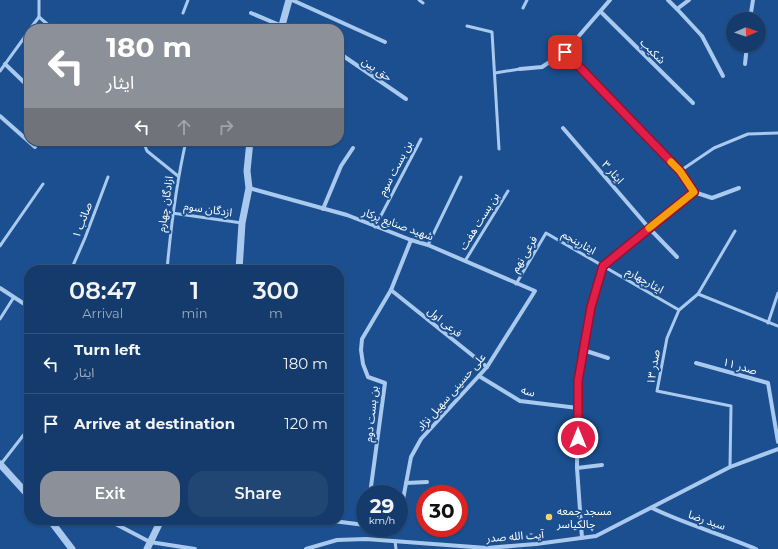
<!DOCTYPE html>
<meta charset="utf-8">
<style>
body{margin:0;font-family:Montserrat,"Noto Sans Arabic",sans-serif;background:#214673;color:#f1f3f6;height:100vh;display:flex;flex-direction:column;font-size:15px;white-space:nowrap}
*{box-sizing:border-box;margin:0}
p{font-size:13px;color:#9dadc1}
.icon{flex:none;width:22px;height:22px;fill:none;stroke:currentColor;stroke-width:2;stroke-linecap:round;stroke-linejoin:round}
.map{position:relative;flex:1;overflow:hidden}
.sheet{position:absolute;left:24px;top:265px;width:320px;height:260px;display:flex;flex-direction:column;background:#143b6b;border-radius:16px;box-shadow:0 1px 3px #0004,0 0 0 1px #33557e}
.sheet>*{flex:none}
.guide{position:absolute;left:24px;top:24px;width:320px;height:122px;border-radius:16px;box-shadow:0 1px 3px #0004,0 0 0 1px #33557e;background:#8c9099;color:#fff;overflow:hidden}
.needle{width:26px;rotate:88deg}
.buttons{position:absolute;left:726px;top:12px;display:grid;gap:8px}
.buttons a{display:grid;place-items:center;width:40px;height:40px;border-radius:50%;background:#143b6b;box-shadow:0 1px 3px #0004,0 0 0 1px #33557e;font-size:20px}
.speed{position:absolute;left:356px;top:485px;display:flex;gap:8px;font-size:20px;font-weight:700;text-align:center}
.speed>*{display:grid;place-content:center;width:52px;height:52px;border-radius:50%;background:#143b6b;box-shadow:0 1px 3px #0004,0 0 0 1px #33557e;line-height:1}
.speed small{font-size:10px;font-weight:400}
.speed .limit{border:6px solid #d22;background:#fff;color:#111}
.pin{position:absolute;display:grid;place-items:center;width:34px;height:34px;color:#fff;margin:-17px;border-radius:8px;box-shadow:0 2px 6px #0006}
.me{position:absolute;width:44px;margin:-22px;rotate:0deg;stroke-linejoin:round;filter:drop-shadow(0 0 3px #0008)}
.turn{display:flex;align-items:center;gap:14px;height:84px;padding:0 16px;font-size:18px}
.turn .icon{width:52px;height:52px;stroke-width:2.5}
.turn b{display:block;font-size:28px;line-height:34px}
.lanes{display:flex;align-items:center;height:38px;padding:0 16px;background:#0003;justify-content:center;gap:20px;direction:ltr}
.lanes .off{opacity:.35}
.eta{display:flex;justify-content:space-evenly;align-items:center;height:68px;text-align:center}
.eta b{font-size:24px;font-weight:600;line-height:28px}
.primary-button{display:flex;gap:8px;margin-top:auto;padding:8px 16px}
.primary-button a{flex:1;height:46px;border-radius:16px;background:#8c9099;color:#fff;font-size:16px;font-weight:600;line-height:46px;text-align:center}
.primary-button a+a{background:#214673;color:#f1f3f6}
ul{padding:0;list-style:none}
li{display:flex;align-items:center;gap:12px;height:60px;padding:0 16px;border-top:1px solid #33557e}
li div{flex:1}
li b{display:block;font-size:15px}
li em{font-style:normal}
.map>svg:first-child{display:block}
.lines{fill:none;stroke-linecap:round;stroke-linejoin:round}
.service{stroke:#a9c9ee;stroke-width:3}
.minor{stroke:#a9c9ee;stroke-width:4}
.tertiary{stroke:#a9c9ee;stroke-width:7}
.route-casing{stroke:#92132f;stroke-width:10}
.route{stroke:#e11d48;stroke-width:7}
.slow{stroke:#f59e0b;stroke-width:7}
.poi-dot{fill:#ffd166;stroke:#1b4f8f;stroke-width:1.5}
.labels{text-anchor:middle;stroke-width:4;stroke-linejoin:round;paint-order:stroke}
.street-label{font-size:11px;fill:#fff;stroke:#1b4f8f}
.poi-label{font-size:11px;fill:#fff;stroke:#1b4f8f;text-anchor:start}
</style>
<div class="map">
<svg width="778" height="549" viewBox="0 0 778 549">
<rect width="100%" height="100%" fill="#1b4f8f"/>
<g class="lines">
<g class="service">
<polyline points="419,0 423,3"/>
<polyline points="523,8 527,0"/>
<polyline points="183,13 188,0"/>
<polyline points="39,17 53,29"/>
<polyline points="39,17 39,0"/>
<polyline points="467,26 492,32 499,149"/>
<polyline points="30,29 39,17"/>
<polyline points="0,71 29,31"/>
<polyline points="495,73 520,69"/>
<polyline points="143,141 147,151 178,176"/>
<polyline points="680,171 714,148 748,134 778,133"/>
<polyline points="172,213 242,223"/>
<polyline points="375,227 421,139"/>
<polyline points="428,245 461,177"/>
<polyline points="0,246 43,184"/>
<polyline points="465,261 508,191"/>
<polyline points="71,270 85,238 108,177"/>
<path d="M167,270c4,-45 9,-85 19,-129"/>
<polyline points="516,284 546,233 679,310"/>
<polyline points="698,294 778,326"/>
<polyline points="0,319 14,297"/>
<polyline points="768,323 778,293"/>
<polyline points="1,464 29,428"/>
<polyline points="730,467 731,406 657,391 667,338 679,310 698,294 735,231"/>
<polyline points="395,541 396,549"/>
</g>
<g class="minor">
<polyline points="292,0 385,42"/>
<polyline points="668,0 677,9 689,0"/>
<polyline points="677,9 702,36 723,76"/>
<polyline points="601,12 693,103"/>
<polyline points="251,13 289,29"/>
<polyline points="750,19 753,0"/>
<polyline points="565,52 680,171 694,192"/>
<polyline points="339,53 406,99"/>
<polyline points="5,64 29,87"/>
<polyline points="745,64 747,45"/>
<polyline points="520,69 542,67 565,52 610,0"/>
<polyline points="0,116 35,147"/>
<polyline points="563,128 649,228 677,257"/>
<polyline points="249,188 347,215 411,240 428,245 535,291 487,367 421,439 411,457 401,510 399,511"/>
<polyline points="694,192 712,198 739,188"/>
<polyline points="323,209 341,166 353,148"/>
<polyline points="0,288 29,307"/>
<polyline points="391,290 487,367"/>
<polyline points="583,350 608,358"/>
<polyline points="696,363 768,383 778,442"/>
<polyline points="479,376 520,401 578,408"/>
<polyline points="577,468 602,465"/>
<polyline points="406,483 427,482"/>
<polyline points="370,494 385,383 368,377 363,364 361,350 362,339 391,290 411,240"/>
<path d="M652,508c33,16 69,26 104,41"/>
<polyline points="108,520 150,542 195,549"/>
<polyline points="325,520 365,525"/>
<polyline points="582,538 577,468 578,381 591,307 603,266 694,192"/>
<polyline points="306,549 337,540 366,539 487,548 536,544 596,536 730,467 778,449"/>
</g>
<g class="tertiary">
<polyline points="281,29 289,0"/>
<polyline points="239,270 242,223 249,188 247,171 250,141"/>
<polyline points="0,464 29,496"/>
<polyline points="50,520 72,549"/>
<polyline points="147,549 161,520"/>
</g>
</g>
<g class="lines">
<g class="route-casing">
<polyline id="route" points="565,52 680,171 694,192 603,266 591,307 578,381 578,438"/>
</g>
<use href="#route" class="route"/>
<polyline class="slow" points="649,228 694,192 680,171 671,162"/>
</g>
<circle class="poi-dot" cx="549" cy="517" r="4"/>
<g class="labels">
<g class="street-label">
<text transform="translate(653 51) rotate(45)" y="4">شکیب</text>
<text transform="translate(377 69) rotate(34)" y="4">حق بین</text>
<text transform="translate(395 168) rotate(-62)" y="4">بن بست سوم</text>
<text transform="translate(613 172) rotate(49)" y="4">ایثار ۳</text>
<text transform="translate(165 204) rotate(-82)" y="4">ازادگان چهارم</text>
<text transform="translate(208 209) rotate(8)" y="4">ازدگان سوم</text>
<text transform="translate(82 220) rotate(-69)" y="4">صائب ۱</text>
<text transform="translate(479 221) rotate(-58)" y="4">بن بست هفت</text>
<text transform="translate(398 224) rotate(20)" y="4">شهید صنایع پرکار</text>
<text transform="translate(579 242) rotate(30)" y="4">ایثارپنجم</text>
<text transform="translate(524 254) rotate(-59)" y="4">فرعی نهم</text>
<text transform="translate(645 280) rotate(30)" y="4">ایثارچهارم</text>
<text transform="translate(445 322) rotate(39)" y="4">فرعی اول</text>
<text transform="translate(740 366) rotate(16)" y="4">صدر ۱۱</text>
<text transform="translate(653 367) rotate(-81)" y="4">صدر ۱۳</text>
<text transform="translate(528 391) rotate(15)" y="4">سه</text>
<text transform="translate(451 392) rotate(-49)" y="4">علی حسینی سهیل نژاد</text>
<text transform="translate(371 414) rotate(-84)" y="4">بن بست دوم</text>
<text transform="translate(707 520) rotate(19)" y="4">سید رضا</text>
<text transform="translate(515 536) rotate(-4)" y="4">آیت الله صدر</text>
</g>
<g class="poi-label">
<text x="557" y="515">مسجد جمعه<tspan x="557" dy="13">چالکیاسر</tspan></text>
</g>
</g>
</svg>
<div class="buttons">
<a><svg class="needle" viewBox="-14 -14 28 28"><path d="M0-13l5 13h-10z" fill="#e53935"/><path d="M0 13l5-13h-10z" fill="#9dadc1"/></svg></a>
</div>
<div class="speed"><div>29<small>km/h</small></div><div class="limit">30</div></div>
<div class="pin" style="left:565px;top:52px;background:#d93025"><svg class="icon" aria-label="arrive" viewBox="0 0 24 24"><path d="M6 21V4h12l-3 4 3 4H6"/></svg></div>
<svg class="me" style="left:578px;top:438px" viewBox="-20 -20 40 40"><circle r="17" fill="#e11d48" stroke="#fff" stroke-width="3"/><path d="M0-11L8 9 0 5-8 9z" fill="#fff"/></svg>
<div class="guide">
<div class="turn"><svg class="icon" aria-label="left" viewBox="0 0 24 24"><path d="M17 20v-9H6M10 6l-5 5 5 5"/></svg><div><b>180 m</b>ایثار</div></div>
<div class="lanes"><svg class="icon" aria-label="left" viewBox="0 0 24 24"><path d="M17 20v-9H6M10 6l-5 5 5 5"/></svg><svg class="icon off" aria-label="ahead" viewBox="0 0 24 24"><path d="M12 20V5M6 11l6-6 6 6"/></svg><svg class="icon off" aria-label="right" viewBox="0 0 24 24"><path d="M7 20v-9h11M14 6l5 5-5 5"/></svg></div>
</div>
<section class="sheet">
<div class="eta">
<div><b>08:47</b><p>Arrival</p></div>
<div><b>1</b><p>min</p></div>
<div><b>300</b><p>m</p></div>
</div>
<ul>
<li><svg class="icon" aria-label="left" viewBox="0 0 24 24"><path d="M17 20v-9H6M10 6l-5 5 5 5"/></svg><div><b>Turn left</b><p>ایثار</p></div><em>180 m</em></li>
<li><svg class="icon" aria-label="arrive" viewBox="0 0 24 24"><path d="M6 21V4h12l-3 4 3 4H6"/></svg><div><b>Arrive at destination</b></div><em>120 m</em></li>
</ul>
<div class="primary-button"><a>Exit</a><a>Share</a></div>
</section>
</div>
